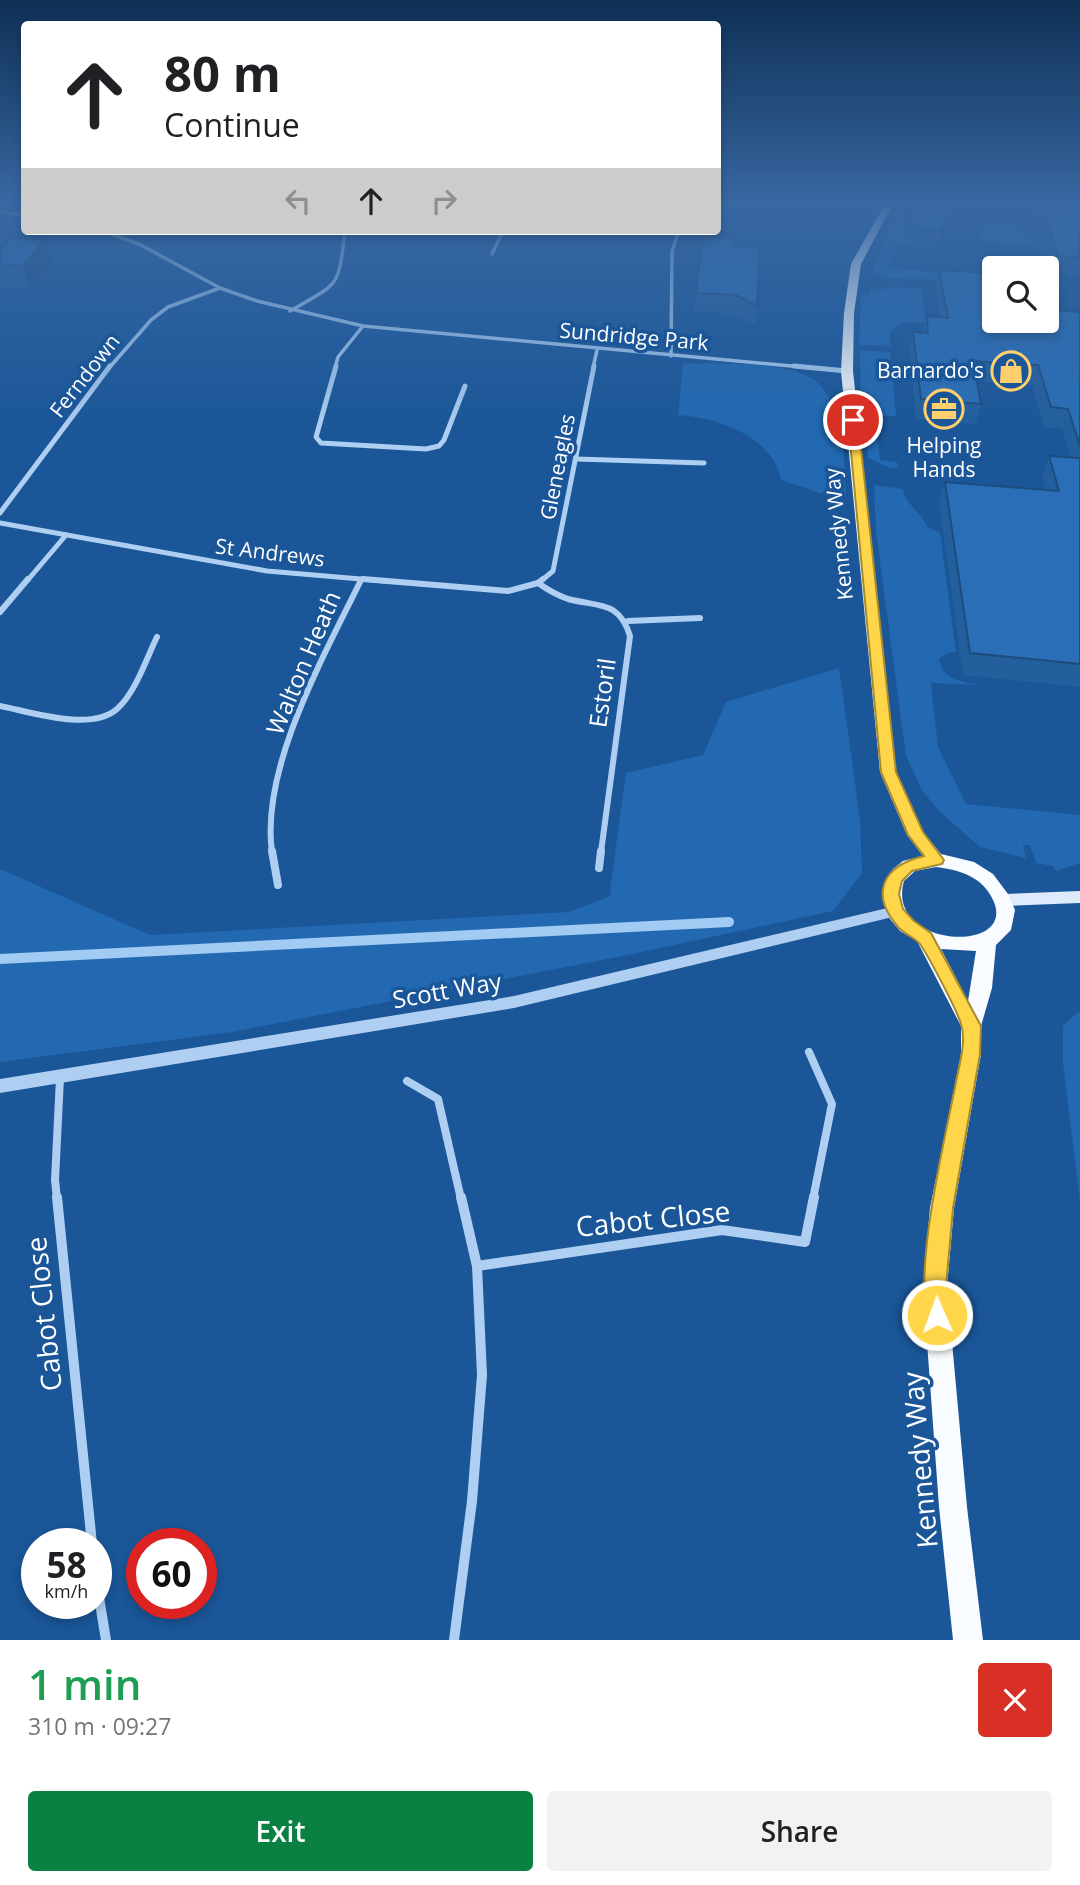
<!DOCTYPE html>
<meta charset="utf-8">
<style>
body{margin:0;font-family:"Open Sans",sans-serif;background:#f2f2f2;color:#202124;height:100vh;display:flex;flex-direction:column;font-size:26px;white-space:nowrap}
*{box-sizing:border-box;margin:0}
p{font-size:23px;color:#757577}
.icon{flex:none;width:38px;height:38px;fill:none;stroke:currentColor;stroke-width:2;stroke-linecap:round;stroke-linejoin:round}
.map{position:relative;height:1640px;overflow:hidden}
.sheet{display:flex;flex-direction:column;background:#fff;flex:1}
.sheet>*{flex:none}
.hud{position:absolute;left:21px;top:21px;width:700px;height:214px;border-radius:7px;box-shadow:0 4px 10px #0003;background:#fff;color:#202124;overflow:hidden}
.buttons{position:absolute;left:982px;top:256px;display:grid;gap:14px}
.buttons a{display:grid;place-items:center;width:77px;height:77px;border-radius:7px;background:#fff;box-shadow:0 4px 10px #0003;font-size:35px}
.speed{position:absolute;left:21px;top:1528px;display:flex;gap:14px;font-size:35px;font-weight:700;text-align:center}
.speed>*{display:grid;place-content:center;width:91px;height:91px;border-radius:50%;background:#fff;box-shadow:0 4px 10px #0003;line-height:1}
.speed small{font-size:18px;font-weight:400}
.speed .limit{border:10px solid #d22;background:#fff;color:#111}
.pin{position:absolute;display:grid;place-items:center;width:60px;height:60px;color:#fff;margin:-30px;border:4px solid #fff;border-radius:50%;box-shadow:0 2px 7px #0007}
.me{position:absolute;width:77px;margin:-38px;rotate:358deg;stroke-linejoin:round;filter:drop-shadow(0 0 5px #0008)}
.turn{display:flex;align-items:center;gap:24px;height:147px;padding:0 28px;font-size:32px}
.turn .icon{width:91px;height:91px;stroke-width:2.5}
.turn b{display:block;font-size:49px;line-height:60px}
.lanes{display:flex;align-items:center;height:66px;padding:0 28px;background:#0003;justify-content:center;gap:35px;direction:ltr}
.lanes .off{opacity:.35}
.round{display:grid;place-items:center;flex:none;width:74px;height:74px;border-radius:7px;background:#f2f2f2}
.overview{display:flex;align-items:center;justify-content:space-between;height:119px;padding:0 28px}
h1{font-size:42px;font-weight:600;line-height:52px;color:#1e9e55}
.cta{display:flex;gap:14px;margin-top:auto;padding:14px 28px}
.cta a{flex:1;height:80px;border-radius:7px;background:#0b8043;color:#fff;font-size:28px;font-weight:600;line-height:80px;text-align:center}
.cta a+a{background:#f2f2f2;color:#202124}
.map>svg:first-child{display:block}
.green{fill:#2269b2}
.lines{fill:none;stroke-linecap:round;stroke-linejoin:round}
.stream{stroke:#a1cbf3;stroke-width:10}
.minor-far4{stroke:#aecff1;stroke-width:3.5}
.minor-far3{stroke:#aecff1;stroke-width:5}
.minor-far2{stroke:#aecff1;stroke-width:6}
.minor-far1{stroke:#aecff1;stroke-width:8}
.minor{stroke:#aecff1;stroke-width:10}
.tertiary{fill:#aecff1;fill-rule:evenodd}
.secondary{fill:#ddebfc;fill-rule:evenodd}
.primary{fill:#f8fbff;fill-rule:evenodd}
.wall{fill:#235f9d}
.shaded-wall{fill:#1d4d7f}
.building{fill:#296eb6;stroke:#1d4d7f;stroke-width:2}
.route{fill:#ffd54a;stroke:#a68a30;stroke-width:2}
.labels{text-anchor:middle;stroke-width:7;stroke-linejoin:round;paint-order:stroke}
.far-street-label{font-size:21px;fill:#fff;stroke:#1a5698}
.far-poi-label{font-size:21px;fill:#fff;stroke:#1a5698;text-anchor:end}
.street-label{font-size:24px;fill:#fff;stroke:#1a5698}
.near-street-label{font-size:28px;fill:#fff;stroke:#1a5698}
</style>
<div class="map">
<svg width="1080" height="1640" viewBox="0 0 1080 1640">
<rect width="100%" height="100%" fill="#1a5698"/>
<g class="green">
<polygon points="899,203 1002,209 1003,211 904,205 900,215 910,217 902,227 904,228 902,233 912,235 907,244 899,243 888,268 947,273 947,280 886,278 873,272"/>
<polygon points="987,224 1018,226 1026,240 1080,248 976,241"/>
<polygon points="893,287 921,289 926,323 905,322 890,331 890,346 859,345 861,295 869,296 871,292"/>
<polygon points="860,350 890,352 896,416 875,416 880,460 897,462 898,468 890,468 868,458 861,400"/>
<path d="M683,363c35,2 112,-4 137,22 25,26 24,76 26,110l-26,-2 -39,-13c-7,-43 -64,-63 -103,-65z"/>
<path d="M874,485l29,4c3,17 18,22 24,38l13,6 16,119 -9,1 -8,6c4,21 23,23 41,26l-49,-2 7,64 28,57 114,11v48l-24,8 -3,-5 -17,-3 -6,-18h-7l3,13 -46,-11 -42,-37 -16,-20 -16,-34 -30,-225z"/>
<polygon points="839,668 860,819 862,873 833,911 628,955 232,1032 0,1062 0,869 150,935 569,912 611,896 610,890 626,773 703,755 726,702"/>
<polygon points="1078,1012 1080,1013 1080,1201 1063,1064 1063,1026"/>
</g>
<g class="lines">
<polyline class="stream" points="0,959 729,922"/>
<g class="minor-far4">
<polyline points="0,212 24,215"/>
<polyline points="103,231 141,245 220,288 257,301 363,326 813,368"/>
<polyline points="492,254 503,231"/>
<path d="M290,311c50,-29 48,-22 55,-80"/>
<polyline points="671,356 672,251 679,231"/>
<polyline points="109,368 151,320 168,307 220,288"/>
<polyline points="335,368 338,357 363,326"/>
<polyline points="593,368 597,350"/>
</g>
<g class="minor-far3">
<polyline points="336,366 316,437 321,443 426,449 439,446 444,440 465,386"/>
<polyline points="794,366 847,371"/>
<polyline points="576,459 704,463"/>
<polyline points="0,513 110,366"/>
<polyline points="0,523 267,571 384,581"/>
<polyline points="27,581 66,535"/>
<polyline points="541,581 553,571 594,366"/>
</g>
<g class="minor-far2">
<polyline points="363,579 508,591 538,583 543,579"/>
<path d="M538,583c10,7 18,12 30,16 30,8 51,1 62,37l-29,216"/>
<polyline points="0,612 28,579"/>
<polyline points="628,621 700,618"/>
<path d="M0,706c31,6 91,26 117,3 19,-17 29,-50 40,-72"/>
<path d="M272,852c-12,-84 53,-198 89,-272"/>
</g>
<g class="minor-far1">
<polyline points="272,851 278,885"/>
<polyline points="599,868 601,851"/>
<polyline points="809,1052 832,1104 813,1199"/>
<polyline points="407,1081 438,1099 461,1199"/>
<polyline points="57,1199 55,1180 60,1078"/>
</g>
<g class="minor">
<polyline points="57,1197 92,1544"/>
<polyline points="477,1266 722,1230 805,1242 814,1197"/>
<polyline points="96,1579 106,1640"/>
<polyline points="454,1640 472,1501 482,1375 477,1266 461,1197"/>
</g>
<polygon class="tertiary" points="896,906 901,907 903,911 901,915 514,1008 0,1093 0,1079 514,996"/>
<polygon class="secondary" points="1080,891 1080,903 1004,906 999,904 997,900 999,896 1004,894"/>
<path class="primary" d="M887,200h8l-34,64 -7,49 -1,58 43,401 27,60 18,22 33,8 19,12 15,20 7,16 -4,20 -15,15 -4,43 -11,38v28l-27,154 -7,79 20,220 16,133h-30l-14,-133 -16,-220 7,-79 31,-154v-28l-44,-85 -17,-10 -10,-12 -7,-18 1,-16 9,-16 10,-8 20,-5 -16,-21 -27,-63 -39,-401 3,-58 7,-49zM936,867c22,3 43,8 55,29 34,59 -107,54 -87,-15l11,-10zM941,949l35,2 -8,50z"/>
</g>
<g class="wall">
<polygon points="1029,200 1080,200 1080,278 1079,276 1053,274"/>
<polygon points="954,206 950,223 937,250 907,245 910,228"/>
<polygon points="733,246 757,306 755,325 734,314 694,311 696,293"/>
<polygon points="0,250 51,262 30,289 0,287"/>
<polygon points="939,270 994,320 1080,312 1080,687 963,675 939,502 945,482 1046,490 1042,476 1049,456 1070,457 1062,429 1044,427 1032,385 977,381 981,404 976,424 916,419 909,351 913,332 923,332 927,316 940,317 935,288"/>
</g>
<g class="shaded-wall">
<polygon points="954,206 950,223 937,250 941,232"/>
<polygon points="44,239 51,262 30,289 23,266"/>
</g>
<g class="building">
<polygon points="1039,200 1080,200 1080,257 1058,256"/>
<polygon points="920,201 954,206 941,232 910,228"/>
<polygon points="703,236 734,238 733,246 760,247 757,306 736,295 696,293"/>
<polygon points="10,239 44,239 23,266 0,264 0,250"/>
<polygon points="939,270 994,273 994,320 1046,320 1046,310 1080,312 1080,446 1068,409 1051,407 1038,365 973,361 981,404 921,399 913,332 928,333 927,316 948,318"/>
<polygon points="1049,456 1080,458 1080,664 970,653 945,482 1059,491"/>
</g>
<linearGradient id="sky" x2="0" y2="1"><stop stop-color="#0e2f54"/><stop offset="0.47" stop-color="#3868a2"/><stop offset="1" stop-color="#3868a2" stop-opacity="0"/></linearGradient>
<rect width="1080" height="430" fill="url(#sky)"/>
<path class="route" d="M853,417l5,3 38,352 27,60 21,28 -2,4 -30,7 -10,10 -3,13 4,15 11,12 17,12 50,93 -1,28 -27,154 -7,79 3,28 -4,8 -8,3 -7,-3c-19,-44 15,-185 25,-236 3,-18 12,-45 6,-63 -4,-14 -32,-67 -41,-80 -5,-6 -15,-10 -21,-16 -30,-34 -17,-62 25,-72l-16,-21 -27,-63 -33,-352z"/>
<defs>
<g id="shop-ring" transform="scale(2.0125)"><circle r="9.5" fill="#1a5698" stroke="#ffcf6e" stroke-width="1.5"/><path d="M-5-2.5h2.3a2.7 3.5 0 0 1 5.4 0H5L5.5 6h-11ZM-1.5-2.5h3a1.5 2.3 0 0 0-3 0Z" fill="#ffcf6e"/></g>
<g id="office-ring" transform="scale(2.0125)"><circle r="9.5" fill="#1a5698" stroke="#ffcf6e" stroke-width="1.5"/><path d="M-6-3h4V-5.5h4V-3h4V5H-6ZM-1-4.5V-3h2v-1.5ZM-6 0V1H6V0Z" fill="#ffcf6e"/></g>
</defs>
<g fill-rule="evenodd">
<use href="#shop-ring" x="1011" y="371"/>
<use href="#office-ring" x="944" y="409"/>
</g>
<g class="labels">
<g class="far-street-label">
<text transform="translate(634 337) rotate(5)" y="7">Sundridge Park</text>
<text transform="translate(85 376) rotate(-52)" y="7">Ferndown</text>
<text transform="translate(558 467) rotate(-79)" y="7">Gleneagles</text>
<text transform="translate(839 534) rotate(-96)" y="7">Kennedy Way</text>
<text transform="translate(270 553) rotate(7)" y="7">St Andrews</text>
</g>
<g class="far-poi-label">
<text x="984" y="378">Barnardo's</text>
<text x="944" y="453" text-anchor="middle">Helping<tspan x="944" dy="24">Hands</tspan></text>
</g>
<g class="street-label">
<text transform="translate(304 663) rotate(-67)" y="8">Walton Heath</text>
<text transform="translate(603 693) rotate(-82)" y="8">Estoril</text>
<text transform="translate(447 991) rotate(-10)" y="8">Scott Way</text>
</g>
<g class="near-street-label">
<text transform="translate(653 1219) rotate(-6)" y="10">Cabot Close</text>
<text transform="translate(44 1314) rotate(-96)" y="10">Cabot Close</text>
<text transform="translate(920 1460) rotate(-95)" y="10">Kennedy Way</text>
</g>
</g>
</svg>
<div class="buttons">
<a><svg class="icon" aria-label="search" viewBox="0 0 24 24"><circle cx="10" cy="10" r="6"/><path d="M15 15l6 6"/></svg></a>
</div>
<div class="speed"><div>58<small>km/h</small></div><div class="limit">60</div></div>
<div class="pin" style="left:853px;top:420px;background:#d93025"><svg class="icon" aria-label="arrive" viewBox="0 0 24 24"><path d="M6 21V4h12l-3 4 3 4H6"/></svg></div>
<svg class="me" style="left:937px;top:1315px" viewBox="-20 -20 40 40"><circle r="17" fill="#ffd54a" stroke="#fff" stroke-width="3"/><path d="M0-11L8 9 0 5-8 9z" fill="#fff"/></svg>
<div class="hud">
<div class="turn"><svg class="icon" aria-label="ahead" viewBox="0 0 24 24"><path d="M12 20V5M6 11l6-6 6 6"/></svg><div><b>80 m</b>Continue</div></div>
<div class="lanes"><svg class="icon off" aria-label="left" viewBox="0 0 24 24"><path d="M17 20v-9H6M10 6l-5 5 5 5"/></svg><svg class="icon" aria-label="ahead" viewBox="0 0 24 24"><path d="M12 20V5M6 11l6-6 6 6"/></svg><svg class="icon off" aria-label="right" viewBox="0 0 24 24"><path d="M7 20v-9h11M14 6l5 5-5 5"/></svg></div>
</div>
</div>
<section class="sheet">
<div class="overview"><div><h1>1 min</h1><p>310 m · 09:27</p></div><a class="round" style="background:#d93025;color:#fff"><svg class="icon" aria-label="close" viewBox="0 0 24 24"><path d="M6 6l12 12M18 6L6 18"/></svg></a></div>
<div class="cta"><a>Exit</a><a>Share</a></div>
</section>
